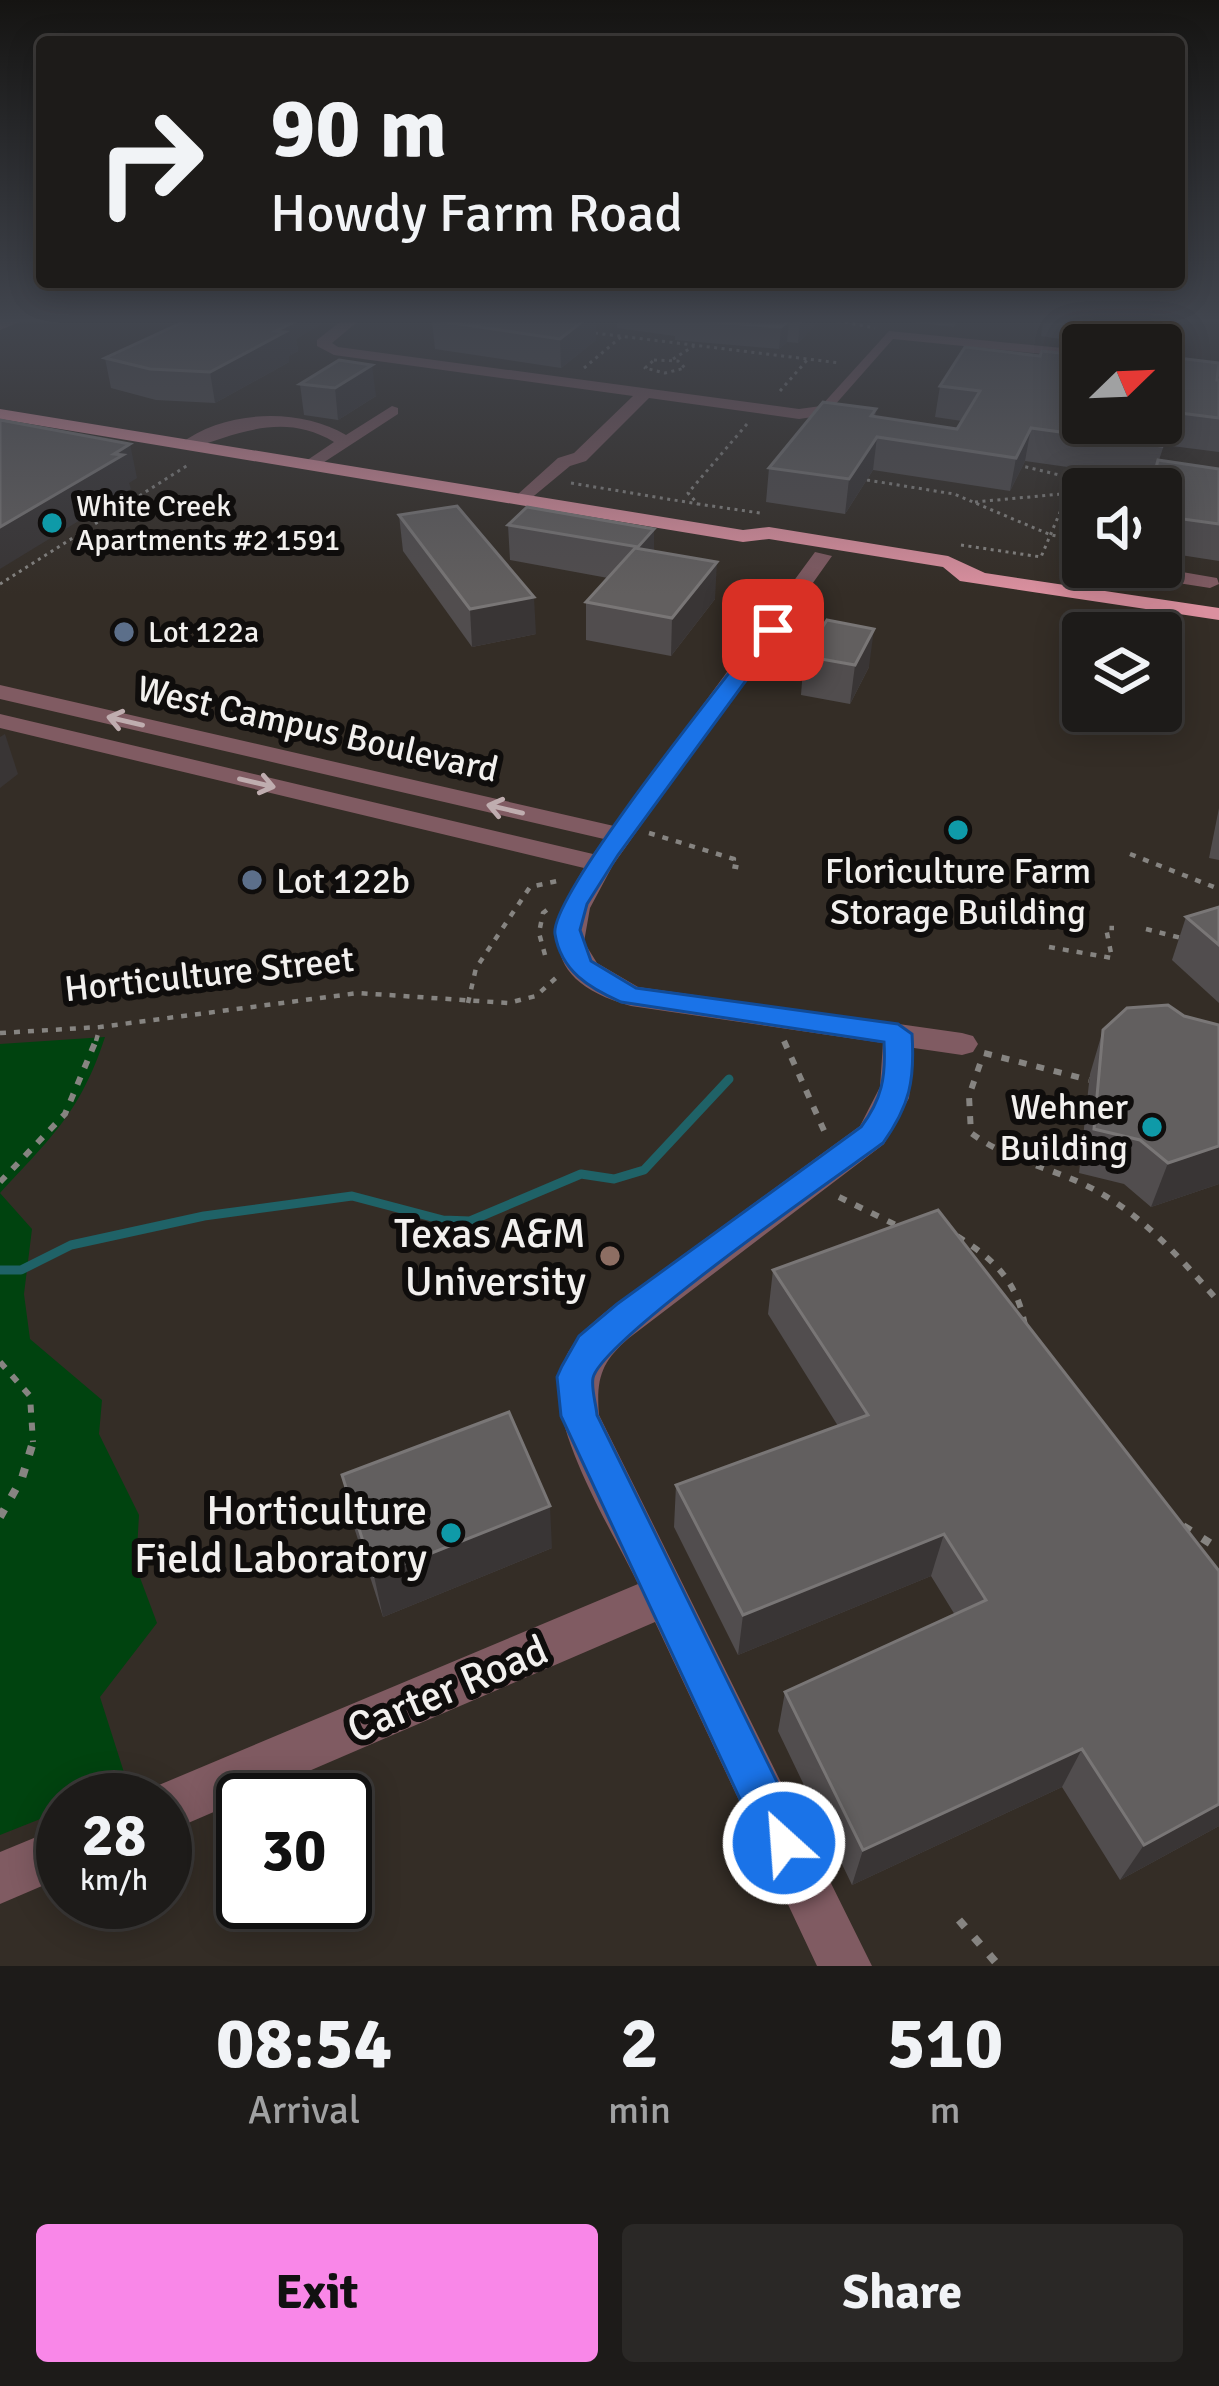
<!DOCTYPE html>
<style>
body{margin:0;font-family:Signika,sans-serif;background:#2a2826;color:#f1f3f6;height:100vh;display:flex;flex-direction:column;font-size:45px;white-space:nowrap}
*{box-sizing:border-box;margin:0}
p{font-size:39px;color:#a0a1a2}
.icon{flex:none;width:66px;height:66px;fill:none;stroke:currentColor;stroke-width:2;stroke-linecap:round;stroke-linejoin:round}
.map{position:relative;height:1966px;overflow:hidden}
.panel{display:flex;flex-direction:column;background:#1d1b19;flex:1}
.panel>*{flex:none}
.top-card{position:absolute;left:36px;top:36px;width:1149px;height:252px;border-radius:12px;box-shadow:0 6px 30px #0003,0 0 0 3px #3b3938;background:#1d1b19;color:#f1f3f6;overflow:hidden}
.needle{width:78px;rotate:67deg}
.buttons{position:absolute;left:1062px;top:324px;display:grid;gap:24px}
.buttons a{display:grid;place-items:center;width:120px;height:120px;border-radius:12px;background:#1d1b19;box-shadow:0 6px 30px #0003,0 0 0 3px #3b3938;font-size:60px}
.speed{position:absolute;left:36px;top:1773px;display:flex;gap:24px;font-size:60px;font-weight:700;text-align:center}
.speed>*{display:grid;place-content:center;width:156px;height:156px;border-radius:50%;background:#1d1b19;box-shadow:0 6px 30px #0003,0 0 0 3px #3b3938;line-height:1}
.speed small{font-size:30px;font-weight:400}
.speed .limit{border:6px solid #111;border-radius:18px;background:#fff;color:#111}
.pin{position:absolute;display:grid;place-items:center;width:102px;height:102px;color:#fff;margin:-51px;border-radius:24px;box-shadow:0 6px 18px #0006}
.me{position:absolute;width:132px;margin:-66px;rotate:334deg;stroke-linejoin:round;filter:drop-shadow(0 0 9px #0008)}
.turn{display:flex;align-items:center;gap:42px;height:252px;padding:0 36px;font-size:54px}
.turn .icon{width:156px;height:156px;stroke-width:2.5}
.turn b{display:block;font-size:84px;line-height:102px}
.eta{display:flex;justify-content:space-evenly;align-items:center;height:204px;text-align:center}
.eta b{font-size:72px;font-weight:800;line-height:84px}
.primary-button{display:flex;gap:24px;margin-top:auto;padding:24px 36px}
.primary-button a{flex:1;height:138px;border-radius:12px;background:#f987e8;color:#111;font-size:48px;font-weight:800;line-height:138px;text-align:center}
.primary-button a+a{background:#2a2826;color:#f1f3f6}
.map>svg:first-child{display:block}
.built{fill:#342d26;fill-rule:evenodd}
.green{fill:#00430f}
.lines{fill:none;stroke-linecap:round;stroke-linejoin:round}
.stream{stroke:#1f6267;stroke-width:9}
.path-far3{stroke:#868481;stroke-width:3;stroke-dasharray:3 4.5;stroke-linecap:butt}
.path-far2{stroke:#868481;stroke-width:4.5;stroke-dasharray:6 8;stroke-linecap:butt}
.path-far1{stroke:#868481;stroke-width:6;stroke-dasharray:8 10;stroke-linecap:butt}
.path{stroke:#868481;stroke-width:8;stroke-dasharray:9 14;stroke-linecap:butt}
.minor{fill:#805b62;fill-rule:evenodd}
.major{fill:#db909f;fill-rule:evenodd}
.wall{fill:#514d4e}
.shaded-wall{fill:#393535}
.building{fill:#625f5f;stroke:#797676;stroke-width:3}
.oneway{stroke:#bfadaf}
.route{fill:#1a73e8;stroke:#114b97;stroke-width:3}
.culture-dot{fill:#0f9aa8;stroke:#0f0d0c;stroke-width:4.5}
.service-dot{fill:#5c6f8a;stroke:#0f0d0c;stroke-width:4.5}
.education-dot{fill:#8d6e63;stroke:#0f0d0c;stroke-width:4.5}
.labels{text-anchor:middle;stroke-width:12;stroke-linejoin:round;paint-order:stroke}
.far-poi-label{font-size:30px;fill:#f2f0ee;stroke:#0f0d0c;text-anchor:start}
.street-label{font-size:36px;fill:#f2f0ee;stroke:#0f0d0c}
.poi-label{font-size:36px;fill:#f2f0ee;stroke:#0f0d0c}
.near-poi-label{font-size:42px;fill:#f2f0ee;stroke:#0f0d0c;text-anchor:end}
.near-street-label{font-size:42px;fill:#f2f0ee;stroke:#0f0d0c}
</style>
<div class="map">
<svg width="1219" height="1966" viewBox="0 0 1219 1966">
<rect width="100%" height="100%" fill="#272421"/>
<path class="built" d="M0,318h1219v1648h-1219zM1083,345h78v78h-78zM1083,489h78v78h-78zM1083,633h78v78h-78zM63,1800h102v102h-102zM243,1800h102v102h-102z"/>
<path class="green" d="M105,1037c-24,74 -54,101 -105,156l32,36 -8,65 6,45 72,61 -3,34 40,81 -3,52 21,56 -57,74 28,88 -38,15h-27v10l-63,25v-791z"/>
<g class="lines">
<polyline class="stream" points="0,1270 21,1270 71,1245 204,1216 352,1196 443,1220 470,1221 581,1174 614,1179 644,1170 729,1079"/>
<g class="path-far3">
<polyline points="823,318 875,328"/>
<polyline points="595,333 840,363"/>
<polyline points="673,359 694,346"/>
<polygon points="654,360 678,361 685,368 665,373 645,368"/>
<polyline points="584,368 621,337"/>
<polyline points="780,391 808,359"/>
<polyline points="747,424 688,493 698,504 760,513"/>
<polyline points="1018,465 1117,489"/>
<polyline points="867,480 954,494 1051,535 1083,541"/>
<polyline points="571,483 698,504"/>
<polyline points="975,502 1083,492"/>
<polyline points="961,545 1041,557 1075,477"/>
<polyline points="0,584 188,465"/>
</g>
<g class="path-far2">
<polyline points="649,833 734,859 731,866 742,868"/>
<polyline points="1130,854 1219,889"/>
<polyline points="1146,929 1185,939"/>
<polyline points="1049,947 1112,958 1106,928 1114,928"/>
<polyline points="545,955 539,933 543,913 552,906"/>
<polyline points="468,1003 476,968 530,887 562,880"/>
<polyline points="0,1033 100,1027 358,993 508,1003 536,996 558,976"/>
<polyline points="96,1041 100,1027"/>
</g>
<g class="path-far1">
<polyline points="784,1041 826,1135"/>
<polyline points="984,1053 1089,1080"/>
<path d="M980,1064l-11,32 2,37c35,26 74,33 112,51 56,26 96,73 136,118"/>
<polyline points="0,1182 65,1114 97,1038"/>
<polyline points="839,1197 898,1226"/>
<path d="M957,1236c38,24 60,45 68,90"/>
<polyline points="0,1362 30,1396 33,1442"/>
</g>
<g class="path">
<polyline points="0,1517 22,1478 34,1439"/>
<polyline points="1183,1526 1219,1549"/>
<polyline points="959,1920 999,1966"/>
</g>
<g class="minor">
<polygon points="24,318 22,321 0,330 0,321"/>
<polygon points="345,318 362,318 332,343 338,347 799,409 821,406 889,331 1083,350 1083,358 893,339 826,415 799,419 649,398 586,461 570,466 523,505 514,499 517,495 558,458 574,453 633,396 334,355 317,346 317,340"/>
<path d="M392,406l6,2v6l-86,56 -9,-5 3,-4 28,-19c-50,-30 -95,-9 -145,7l-9,-5c44,-34 119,-37 166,-9z"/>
<path d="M815,552l17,4 -219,309 -23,43 -6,34 13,21 41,24 324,46 11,3 5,8 -5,8 -11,3 -48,-7 -5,50 -25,46 -255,194c-28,24 -33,41 -30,77l273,551h-55l-162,-344 -490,211v-33h-22l4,-10 491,-206c-24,-51 -96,-164 -76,-218 10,-28 32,-45 55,-63l243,-177 20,-39 3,-44 -252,-37c-84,-23 -89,-71 -47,-138l-584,-140v-14l593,140 11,-15 -604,-140v-14l614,141z"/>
<polygon points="1104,567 1153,567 1217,578 1219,584 1210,588 1114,573"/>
<polygon points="63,1826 63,1877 0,1904 0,1852"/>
</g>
<polygon class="major" points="0,409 743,530 769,527 948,556 985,573 1219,608 1219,620 960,581 943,567 769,539 743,542 0,419"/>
</g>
<g class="wall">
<polygon points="192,318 331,318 296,339 298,351 289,356 289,362 215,403 156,400 111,388 105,358"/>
<polygon points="617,318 822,318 798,343 787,342 779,349 675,340 675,336 617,328"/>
<polygon points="876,318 960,318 954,327"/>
<polygon points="1044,318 1111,318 1100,345 1041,336"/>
<polygon points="432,320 596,340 561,368 435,349"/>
<polygon points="1040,356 1083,423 1161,356 1219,380 1219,452 1164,445 1159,460 1219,469 1219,561 1161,552 1161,489 1152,483 1153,479 1025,461 1010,491 873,470 845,514 766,502 769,468 876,409 875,417 957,429 962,421 935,417 940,386"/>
<polygon points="300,384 376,396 338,420 304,415"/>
<polygon points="527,507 654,551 715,599 671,656 586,640 586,602 608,578 510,560 508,525"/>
<polygon points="399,515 536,634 472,647 403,551"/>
<polygon points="804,656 869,667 850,704 801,695"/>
<polygon points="1219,808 1219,860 1209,858"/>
<polygon points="1219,907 1219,1003 1172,960 1186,917"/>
<polygon points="1184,1016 1219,1025 1219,1184 1151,1207 1124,1184 1079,1173 1090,1074 1103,1030"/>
<polygon points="773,1270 1219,1826 1120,1880 1062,1787 852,1885 778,1731 785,1692 955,1615 931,1576 738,1655 674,1527 676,1485 838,1426 768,1314"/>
<polygon points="342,1475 552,1548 383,1617 351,1518"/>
</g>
<g class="shaded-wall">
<polygon points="278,318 331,318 296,339 298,351 289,356 289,362 215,403 210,372"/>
<polygon points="587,318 596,318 596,340 561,368 560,339"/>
<polygon points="803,318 822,318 798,343 800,322"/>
<polygon points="1106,318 1111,318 1100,345"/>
<polygon points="789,320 787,342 779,349 781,327"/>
<polygon points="372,365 376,396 338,420 335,388"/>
<polygon points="1031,428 1025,461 1010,491 1016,458"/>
<polygon points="877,437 873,470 845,514 849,479"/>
<polygon points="130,444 137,478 129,483 131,489 0,569 0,527"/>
<polygon points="654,529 654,564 637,583 638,547"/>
<polygon points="717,562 715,599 671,656 672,618"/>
<polygon points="534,597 536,634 472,647 470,609"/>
<polygon points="874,629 869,667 850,704 855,665"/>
<polygon points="5,734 18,774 0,788 0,737"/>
<polygon points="1219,1146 1219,1184 1151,1207 1168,1163"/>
<polygon points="550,1506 552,1548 383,1617 374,1576"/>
<polygon points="944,1534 931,1576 738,1655 743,1615"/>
<polygon points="1082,1749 1062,1787 852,1885 863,1850"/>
<polygon points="1219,1804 1219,1826 1120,1880 1144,1845"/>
</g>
<g class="building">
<polygon points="192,318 278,318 276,320 294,322 276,331 285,332 210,372 150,369 105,358"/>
<polygon points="434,318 587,318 560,339 432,320"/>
<polygon points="803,318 800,322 789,320 781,327 676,319"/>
<polygon points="1072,344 1083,346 1083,423 1161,423 1161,356 1219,363 1217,380 1219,380 1219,418 1172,412 1162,446 1031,428 1016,458 877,437 849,479 769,468 823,402 876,409 871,416 957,429 980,391 940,386 965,347 1040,356 1042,351 1068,354"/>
<polygon points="339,360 372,365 335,388 300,384"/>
<polygon points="0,420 130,444 114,454 123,455 0,527"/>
<polygon points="1158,460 1219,469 1219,524 1161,516 1161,489 1125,489 1128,480 1152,483"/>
<polygon points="457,506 534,597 470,609 399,515"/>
<polygon points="527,507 654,529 638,547 508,525"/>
<polygon points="635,548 717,562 672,618 586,602"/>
<polygon points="827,620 874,629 855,665 804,656"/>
<polygon points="1219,907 1219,945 1186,917"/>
<polygon points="1168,1005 1184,1016 1219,1025 1219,1146 1168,1163 1140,1140 1094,1129 1103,1030 1127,1008"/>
<polygon points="938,1210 1219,1571 1219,1804 1144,1845 1082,1749 863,1850 785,1692 986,1600 944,1534 743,1615 676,1485 868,1415 773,1270"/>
<polygon points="509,1412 550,1506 374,1576 342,1475"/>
</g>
<defs><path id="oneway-shaft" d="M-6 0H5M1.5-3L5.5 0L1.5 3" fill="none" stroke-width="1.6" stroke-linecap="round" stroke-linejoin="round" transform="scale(3)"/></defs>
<g class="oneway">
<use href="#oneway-shaft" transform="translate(125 721) rotate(-167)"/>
<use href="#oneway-shaft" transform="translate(257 783) rotate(13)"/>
<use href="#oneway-shaft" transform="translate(505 809) rotate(-167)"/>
</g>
<linearGradient id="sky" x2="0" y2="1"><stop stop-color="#151412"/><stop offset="0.54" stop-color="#41454e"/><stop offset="1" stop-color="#41454e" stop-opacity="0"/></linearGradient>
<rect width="1219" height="594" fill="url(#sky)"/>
<path class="route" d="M766,626l17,4 -165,225 -31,49 -7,26 11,31 45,27 262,36 14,10c3,46 -2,71 -29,109 -45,33 -282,197 -290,235 -2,10 3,26 4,37l210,428 -6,16 -17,7 -16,-7 -207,-443 -4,-39 5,-11 17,-30 38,-32 244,-177c21,-28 25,-50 23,-85l-263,-40c-32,-14 -60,-31 -66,-68 -6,-39 177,-264 211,-308z"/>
<g class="culture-dot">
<circle cx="52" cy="523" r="12"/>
<circle cx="958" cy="830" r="12"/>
<circle cx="1152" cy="1127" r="12"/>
<circle cx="451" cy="1533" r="12"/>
</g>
<g class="service-dot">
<circle cx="124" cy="632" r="12"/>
<circle cx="252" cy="880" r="12"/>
</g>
<circle class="education-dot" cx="610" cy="1256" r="12"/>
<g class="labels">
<g class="far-poi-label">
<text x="76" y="516">White Creek<tspan x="76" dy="34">Apartments #2 1591</tspan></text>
<text x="148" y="642">Lot 122a</text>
</g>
<g class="street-label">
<text transform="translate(318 728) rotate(13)" y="13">West Campus Boulevard</text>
<text transform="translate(209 973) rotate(-6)" y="13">Horticulture Street</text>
</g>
<g class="poi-label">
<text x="958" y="883">Floriculture Farm<tspan x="958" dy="41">Storage Building</tspan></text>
<text x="276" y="893" text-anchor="start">Lot 122b</text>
<text x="1128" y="1119" text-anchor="end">Wehner<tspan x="1128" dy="41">Building</tspan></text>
</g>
<g class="near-poi-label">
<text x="586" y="1247">Texas A&amp;M<tspan x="586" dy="48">University</tspan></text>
<text x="427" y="1524">Horticulture<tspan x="427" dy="48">Field Laboratory</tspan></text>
</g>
<g class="near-street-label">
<text transform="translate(447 1688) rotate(-23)" y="15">Carter Road</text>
</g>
</g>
</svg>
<div class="buttons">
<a><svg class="needle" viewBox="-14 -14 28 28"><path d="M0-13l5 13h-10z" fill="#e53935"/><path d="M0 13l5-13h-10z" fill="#a0a1a2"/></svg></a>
<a><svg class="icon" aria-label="sound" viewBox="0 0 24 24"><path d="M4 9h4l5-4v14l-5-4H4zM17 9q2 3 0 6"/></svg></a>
<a><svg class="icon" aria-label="layers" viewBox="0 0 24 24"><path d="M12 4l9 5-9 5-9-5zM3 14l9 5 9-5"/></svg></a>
</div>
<div class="speed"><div>28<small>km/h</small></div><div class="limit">30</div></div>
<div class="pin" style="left:773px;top:630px;background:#d93025"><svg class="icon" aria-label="arrive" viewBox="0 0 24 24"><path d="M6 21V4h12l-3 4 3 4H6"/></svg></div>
<svg class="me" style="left:784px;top:1843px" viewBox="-20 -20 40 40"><circle r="17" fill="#1a73e8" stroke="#fff" stroke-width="3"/><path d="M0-11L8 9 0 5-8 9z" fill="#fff"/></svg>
<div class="top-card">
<div class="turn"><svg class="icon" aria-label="right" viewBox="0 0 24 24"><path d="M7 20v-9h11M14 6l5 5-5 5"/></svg><div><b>90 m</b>Howdy Farm Road</div></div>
</div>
</div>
<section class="panel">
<div class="eta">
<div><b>08:54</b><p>Arrival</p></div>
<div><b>2</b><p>min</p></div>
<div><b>510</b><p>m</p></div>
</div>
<div class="primary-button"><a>Exit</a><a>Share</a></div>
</section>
